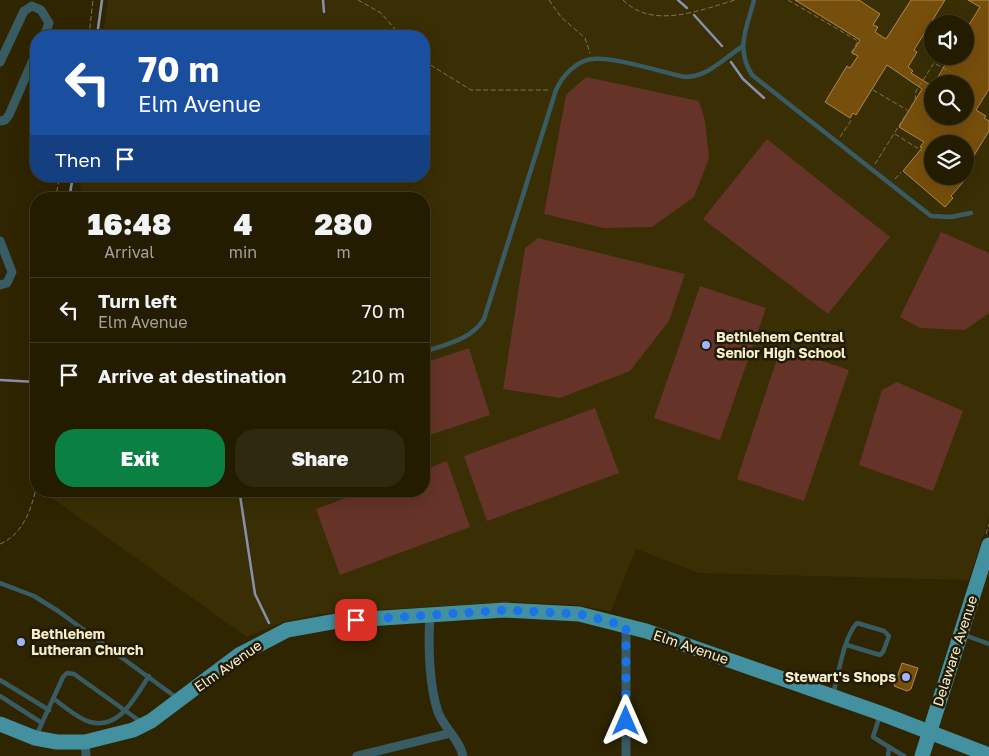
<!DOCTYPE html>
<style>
body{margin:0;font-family:"Golos Text",sans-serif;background:#2f290f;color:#f1f3f6;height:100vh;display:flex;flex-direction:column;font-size:19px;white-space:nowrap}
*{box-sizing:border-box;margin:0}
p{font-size:16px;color:#a3a199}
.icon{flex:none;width:28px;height:28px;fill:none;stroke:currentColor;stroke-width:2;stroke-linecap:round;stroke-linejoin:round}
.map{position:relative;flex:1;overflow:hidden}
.side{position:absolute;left:30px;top:192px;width:400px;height:305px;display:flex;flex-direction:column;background:#231c00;border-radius:20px;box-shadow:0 5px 20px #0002,0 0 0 1px #403a22}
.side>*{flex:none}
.top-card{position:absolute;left:30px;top:30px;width:400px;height:152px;border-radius:20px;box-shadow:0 5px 20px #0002,0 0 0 1px #403a22;background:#1a4fa0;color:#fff;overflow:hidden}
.controls{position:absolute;left:924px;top:15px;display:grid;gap:10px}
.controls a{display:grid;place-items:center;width:50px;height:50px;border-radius:50%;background:#231c00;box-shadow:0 5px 20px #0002,0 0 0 1px #403a22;font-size:25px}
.pin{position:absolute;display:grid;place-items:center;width:42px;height:42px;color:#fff;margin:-21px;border-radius:10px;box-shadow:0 2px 8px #0006}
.me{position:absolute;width:55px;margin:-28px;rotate:0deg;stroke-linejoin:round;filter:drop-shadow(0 0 4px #0008)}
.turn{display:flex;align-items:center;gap:18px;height:105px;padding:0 25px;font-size:22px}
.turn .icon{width:65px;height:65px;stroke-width:2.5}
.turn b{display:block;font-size:35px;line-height:42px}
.then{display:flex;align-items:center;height:48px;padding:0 25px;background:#0003;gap:10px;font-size:19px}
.eta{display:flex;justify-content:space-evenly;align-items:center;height:85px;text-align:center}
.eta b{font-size:30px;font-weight:800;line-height:35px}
.button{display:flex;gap:10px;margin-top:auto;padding:10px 25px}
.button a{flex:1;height:58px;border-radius:20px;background:#0b8043;color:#fff;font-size:20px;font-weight:800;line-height:58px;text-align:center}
.button a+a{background:#2f290f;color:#f1f3f6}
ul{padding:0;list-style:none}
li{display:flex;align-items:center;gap:15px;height:65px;padding:0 25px;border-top:1px solid #403a22}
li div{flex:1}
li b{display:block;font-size:19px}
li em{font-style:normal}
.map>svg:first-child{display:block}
.built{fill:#392e04;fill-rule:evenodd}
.green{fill:#663328}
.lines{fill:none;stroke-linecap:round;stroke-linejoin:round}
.stream{stroke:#8990ae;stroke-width:2.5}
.building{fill:#774f0c;stroke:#b2874d}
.path{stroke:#7f7551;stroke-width:1;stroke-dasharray:5 2.5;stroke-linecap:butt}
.service{stroke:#395b63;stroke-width:4.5}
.minor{stroke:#395b63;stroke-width:9}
.primary{stroke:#4390a0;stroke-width:15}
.route{stroke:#1a73e8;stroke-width:9;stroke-dasharray:0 16.2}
.poi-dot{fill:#a1b3fd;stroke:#221c06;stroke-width:2}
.labels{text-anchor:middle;stroke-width:5;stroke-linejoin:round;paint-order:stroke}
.poi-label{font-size:14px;font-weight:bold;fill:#f8eecc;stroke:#221c06;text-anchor:start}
.street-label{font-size:14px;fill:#f8eecc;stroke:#221c06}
</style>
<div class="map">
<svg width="989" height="756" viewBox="0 0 989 756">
<rect width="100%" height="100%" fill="#2f2500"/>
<path class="built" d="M108,0h881v518l-20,62 -270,-7 -63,-24 -25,62 -37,-6 -62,-3 -120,7 -73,5 -36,8 -36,15 -201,-143v-3h378v-292h-345l3,-23h342v-140h-321zM932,24h33v32h-33zM932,84h33v32h-33zM932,144h33v32h-33z"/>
<g class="green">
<polygon points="586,77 699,101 705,121 709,158 694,197 652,227 604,228 544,214 566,95"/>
<polygon points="767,139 890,237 828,314 703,219"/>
<polygon points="941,232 989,253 989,313 965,330 920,328 900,317"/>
<polygon points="538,238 685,274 669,321 630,371 560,398 503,389 525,248"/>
<polygon points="700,286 766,308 720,440 654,418"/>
<polygon points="781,347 849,370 804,501 737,479"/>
<polygon points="469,348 490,415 424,437 424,363"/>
<polygon points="897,382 963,411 933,491 859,465 882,390"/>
<polygon points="595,408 619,473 487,521 464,456"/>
<polygon points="447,461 470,527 340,575 316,509 365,491 424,491 424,470"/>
</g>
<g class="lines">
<g class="stream">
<polyline points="323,0 324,12"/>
<polyline points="678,0 687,8"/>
<polyline points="694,15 722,46"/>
<polyline points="97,36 102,0"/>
<polyline points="731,62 743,79 764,98"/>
<polyline points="69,199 73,176"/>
<polyline points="0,380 36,382"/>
<polyline points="236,491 240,495 255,594 269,623"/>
<polyline points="300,491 301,493"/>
</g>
</g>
<g class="building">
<polygon points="795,0 859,0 880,14 873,25 878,27 875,32 886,39 911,0 945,0 914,50 917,52 908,67 913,71 911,73 932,86 932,116 965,116 965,84 934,84 950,56 965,56 965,31 980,7 968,0 989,0 989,89 976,110 986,116 984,118 989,121 989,131 965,170 965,144 932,144 932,176 959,176 964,181 951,196 953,198 945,207 903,171 922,148 920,147 924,142 899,127 922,89 887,65 856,115 853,113 850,118 825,102 847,66 850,68 858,56 852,53 860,40"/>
<polygon points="902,663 918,668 911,689 907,691 894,686"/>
</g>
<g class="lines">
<g class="path">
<polyline points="358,0 381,13 401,36"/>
<polyline points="549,0 561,17 585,38 590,53"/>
<path d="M623,0c29,30 78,10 112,0"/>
<polyline points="788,0 858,41 851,53 854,55"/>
<polyline points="89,36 93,0"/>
<polyline points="424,61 471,90 550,90"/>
<polyline points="873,90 907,110"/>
<polyline points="895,134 922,151"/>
<polyline points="840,137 852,119"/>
<polyline points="875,164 915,100 916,91 934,63 950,72"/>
<polyline points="895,179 901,172"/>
<polyline points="55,199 60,176"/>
<polyline points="986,534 989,524"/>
<path d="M0,544c22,-9 31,-33 36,-56"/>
</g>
<g class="service">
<path d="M754,0c-7,28 -19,48 -2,75l179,141 20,1 20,-4"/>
<path d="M424,352c22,-8 47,-12 60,-33l72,-229c6,-14 21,-30 37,-31 23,-2 68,13 92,18 23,0 39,-19 58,-31"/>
<polyline points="0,583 34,596 58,611 177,698"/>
<polyline points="964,635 989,644"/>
<polyline points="0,680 49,710"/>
<path d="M833,695c5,-19 11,-59 24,-72l27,8 5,5 -6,16 -3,3 -33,-10"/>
<polyline points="0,696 42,723"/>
<path d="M54,699c10,7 24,20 36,23 30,8 45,-25 59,-46"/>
<polyline points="880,715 873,737 889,747 888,756"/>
<polyline points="36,736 63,677 67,673 74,674 141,722"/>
<polyline points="889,747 904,756"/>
</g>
<g class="minor">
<polyline points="0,62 24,11 32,6 41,10 49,23 44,36"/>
<polyline points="0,121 5,120 9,115 36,53"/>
<polyline points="0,241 12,272 7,283 0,285"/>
<path d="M430,615c-2,28 -1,71 8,97 6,16 22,28 25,44"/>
<polyline points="626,626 626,756"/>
<polyline points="85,742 86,756"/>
<polyline points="357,756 451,733"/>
</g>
<g class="primary">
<polyline points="0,724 35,738 57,742 85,742 133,730 151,721 239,655 287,630 337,621 505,610 579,614 646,631 880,713 989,755"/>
<polyline points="922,756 989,545"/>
</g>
</g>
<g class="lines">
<polyline class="route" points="356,620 506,610 579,614 626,626 626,721"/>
</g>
<g class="poi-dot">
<circle cx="706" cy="345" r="5"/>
<circle cx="21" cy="642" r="5"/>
<circle cx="906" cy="677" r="5"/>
</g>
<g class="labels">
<g class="poi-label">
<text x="716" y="342">Bethlehem Central<tspan x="716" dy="16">Senior High School</tspan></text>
<text x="31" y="639">Bethlehem<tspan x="31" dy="16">Lutheran Church</tspan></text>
<text x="896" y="682" text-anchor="end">Stewart's Shops</text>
</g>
<g class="street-label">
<text transform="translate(691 647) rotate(19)" y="5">Elm Avenue</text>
<text transform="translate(955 651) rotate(-72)" y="5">Delaware Avenue</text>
<text transform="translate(228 666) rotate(-35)" y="5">Elm Avenue</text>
</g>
</g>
</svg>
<div class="controls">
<a><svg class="icon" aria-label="sound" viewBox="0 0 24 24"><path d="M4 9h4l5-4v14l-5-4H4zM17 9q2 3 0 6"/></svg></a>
<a><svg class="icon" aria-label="search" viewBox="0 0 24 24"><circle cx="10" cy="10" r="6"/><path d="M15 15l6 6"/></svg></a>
<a><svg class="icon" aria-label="layers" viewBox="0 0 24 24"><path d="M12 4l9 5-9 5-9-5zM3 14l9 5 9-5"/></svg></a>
</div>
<div class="pin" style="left:356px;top:620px;background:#d93025"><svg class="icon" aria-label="arrive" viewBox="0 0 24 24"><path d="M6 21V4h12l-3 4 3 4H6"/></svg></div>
<svg class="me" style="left:626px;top:721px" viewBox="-20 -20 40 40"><path d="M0-17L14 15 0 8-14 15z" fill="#1a73e8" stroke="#fff" stroke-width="4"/></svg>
<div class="top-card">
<div class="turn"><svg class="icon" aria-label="left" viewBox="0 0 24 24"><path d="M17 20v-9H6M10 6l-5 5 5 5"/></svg><div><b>70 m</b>Elm Avenue</div></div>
<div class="then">Then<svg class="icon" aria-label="arrive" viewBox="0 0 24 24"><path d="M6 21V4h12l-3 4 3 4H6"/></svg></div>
</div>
<section class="side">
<div class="eta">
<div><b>16:48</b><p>Arrival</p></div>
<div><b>4</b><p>min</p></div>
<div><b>280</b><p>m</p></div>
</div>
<ul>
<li><svg class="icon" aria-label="left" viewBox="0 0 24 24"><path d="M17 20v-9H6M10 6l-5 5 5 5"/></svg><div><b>Turn left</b><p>Elm Avenue</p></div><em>70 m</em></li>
<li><svg class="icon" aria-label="arrive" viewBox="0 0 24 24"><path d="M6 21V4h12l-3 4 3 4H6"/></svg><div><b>Arrive at destination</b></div><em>210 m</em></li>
</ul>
<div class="button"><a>Exit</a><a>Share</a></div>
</section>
</div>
